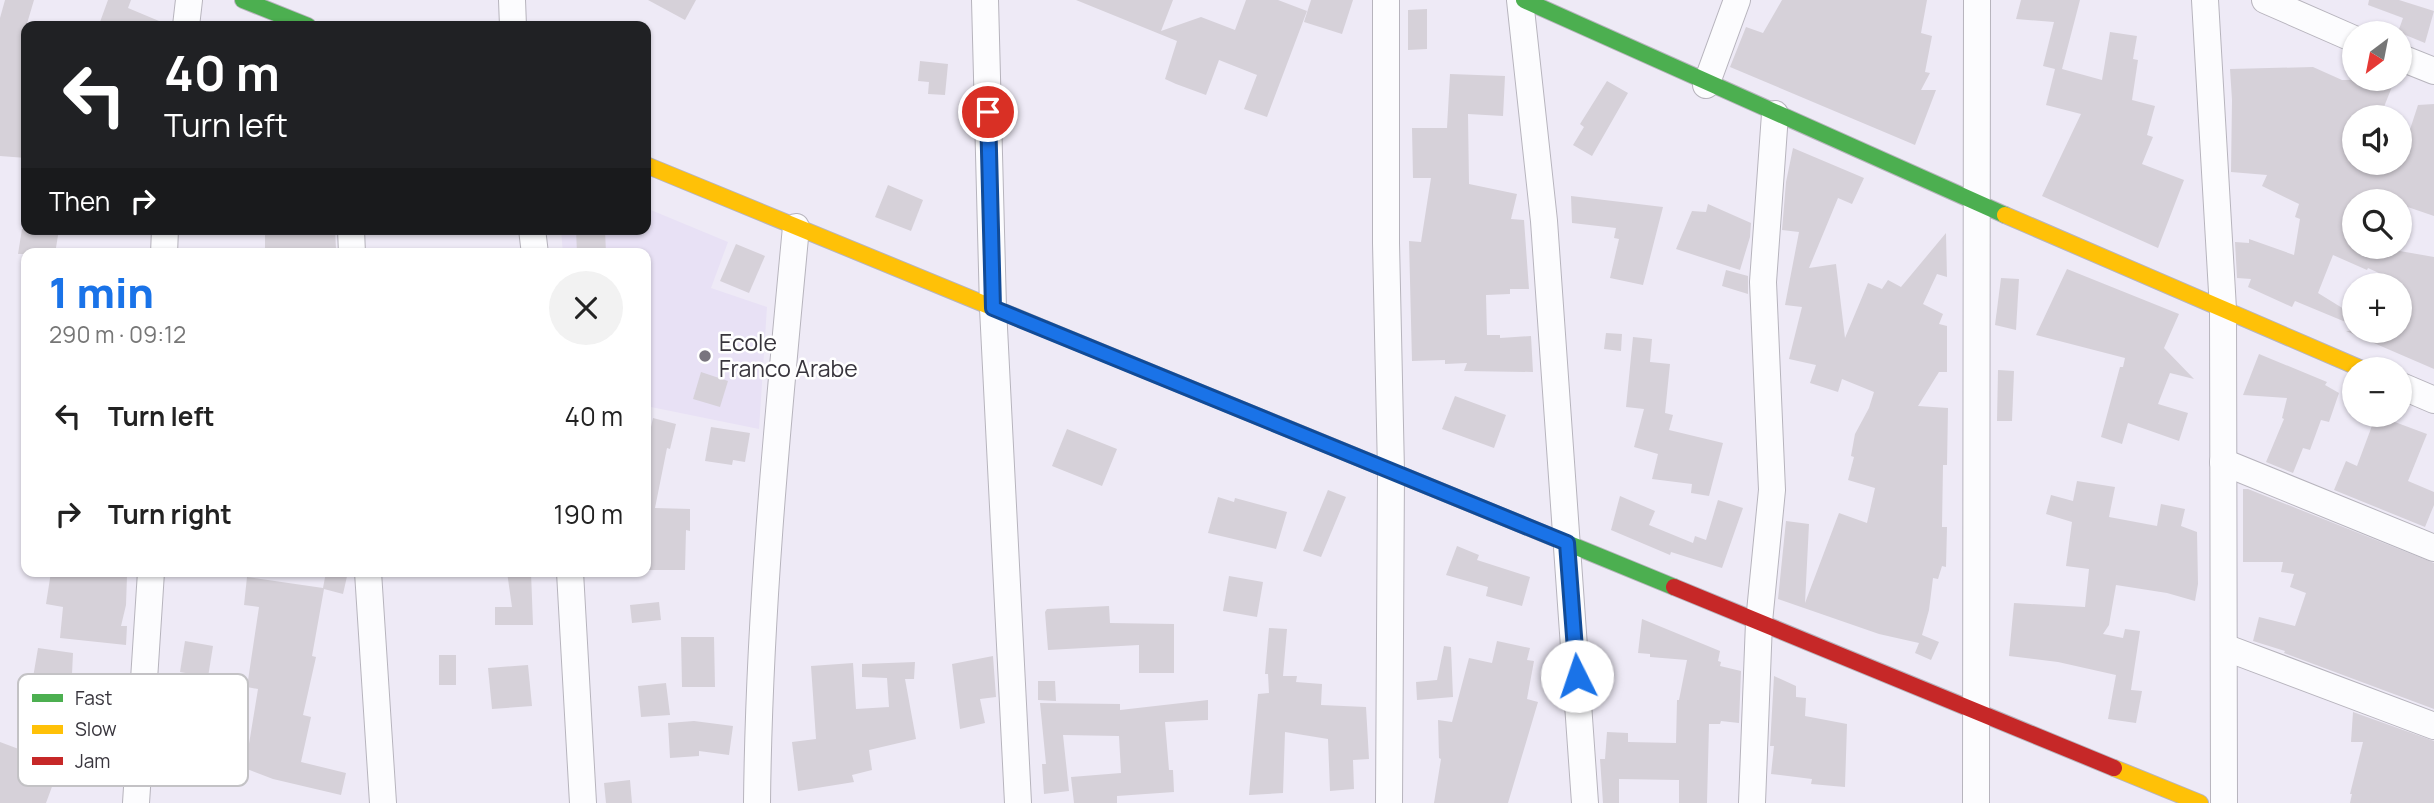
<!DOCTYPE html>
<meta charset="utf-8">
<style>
body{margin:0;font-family:Manrope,sans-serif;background:#f2f2f2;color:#222;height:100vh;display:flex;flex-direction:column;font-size:26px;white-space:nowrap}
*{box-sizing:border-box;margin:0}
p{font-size:23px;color:#767676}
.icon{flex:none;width:38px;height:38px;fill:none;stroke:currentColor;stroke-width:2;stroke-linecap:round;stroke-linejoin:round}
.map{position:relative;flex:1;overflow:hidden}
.details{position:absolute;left:21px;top:248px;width:630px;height:329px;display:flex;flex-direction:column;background:#fff;border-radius:14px;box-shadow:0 2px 5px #0004}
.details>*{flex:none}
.guide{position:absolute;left:21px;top:21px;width:630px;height:214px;border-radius:14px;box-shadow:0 2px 5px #0004;background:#202124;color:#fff;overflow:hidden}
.needle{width:46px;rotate:212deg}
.buttons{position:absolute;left:2342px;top:21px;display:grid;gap:14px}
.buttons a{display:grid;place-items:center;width:70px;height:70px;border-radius:50%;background:#fff;box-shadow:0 2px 5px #0004;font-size:35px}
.pin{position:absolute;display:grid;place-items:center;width:60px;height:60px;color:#fff;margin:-30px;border:4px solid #fff;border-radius:50%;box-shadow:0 2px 7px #0007}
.me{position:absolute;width:77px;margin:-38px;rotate:356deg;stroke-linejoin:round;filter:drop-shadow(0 0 5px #0008)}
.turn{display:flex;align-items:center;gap:24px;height:147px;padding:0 28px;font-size:32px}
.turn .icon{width:91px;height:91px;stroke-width:2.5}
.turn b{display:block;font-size:49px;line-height:60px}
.then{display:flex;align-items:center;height:66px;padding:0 28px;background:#0003;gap:14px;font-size:26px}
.round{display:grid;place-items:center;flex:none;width:74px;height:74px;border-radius:37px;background:#f2f2f2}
.overview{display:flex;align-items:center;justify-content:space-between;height:119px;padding:0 28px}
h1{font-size:42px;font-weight:800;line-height:52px;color:#1a73e8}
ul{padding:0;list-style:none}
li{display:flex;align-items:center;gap:21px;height:98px;padding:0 28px}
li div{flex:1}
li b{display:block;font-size:26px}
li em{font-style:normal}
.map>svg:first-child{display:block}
.built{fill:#e8e1f5}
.building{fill:#d6d1d9}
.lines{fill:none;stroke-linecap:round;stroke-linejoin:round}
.street-casing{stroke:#b7b4bd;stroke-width:28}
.fast-casing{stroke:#b7b4bd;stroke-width:18}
.slow-casing{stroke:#b7b4bd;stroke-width:18}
.jam-casing{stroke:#b7b4bd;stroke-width:18}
.street{stroke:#fcfcfe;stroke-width:26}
.fast{stroke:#4caf50;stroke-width:16}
.slow{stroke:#ffc107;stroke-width:16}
.jam{stroke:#c62828;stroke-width:16}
.route-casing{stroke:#114b97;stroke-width:18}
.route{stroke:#1a73e8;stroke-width:12}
.poi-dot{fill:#78747e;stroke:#fff;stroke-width:2.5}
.labels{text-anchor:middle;stroke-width:5;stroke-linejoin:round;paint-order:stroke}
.poi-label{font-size:23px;fill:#38353d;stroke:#fff;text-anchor:start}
.key{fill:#fff;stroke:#c3c2c5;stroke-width:2}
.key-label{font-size:19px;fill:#38353d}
</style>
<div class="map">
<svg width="2434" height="803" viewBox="0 0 2434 803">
<rect width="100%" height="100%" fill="#eeeaf6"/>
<polygon class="built" points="646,208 728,242 711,288 767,307 759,429 646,406 646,254 563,254 561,229 646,229"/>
<g class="building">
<polygon points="5,0 34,0 21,44 26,45 26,158 0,156 0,18"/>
<polygon points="108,0 131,0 128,8 171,26 110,26 100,22"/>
<polygon points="648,0 696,0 685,20"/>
<polygon points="1076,0 1173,0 1161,31 1201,17 1235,30 1246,0 1278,0 1307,11 1267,117 1244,109 1257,75 1219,60 1206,95 1176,84 1165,79 1177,41"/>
<polygon points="1311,0 1353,0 1342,34 1304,22"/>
<polygon points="1782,0 1927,0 1921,33 1932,36 1925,72 1930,73 1921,90 1936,90 1915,145 1730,67 1746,27 1763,33"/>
<polygon points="2021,0 2080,0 2062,69 2102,80 2110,32 2137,36 2133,59 2138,60 2132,100 2155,106 2147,135 2153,137 2142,164 2184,180 2158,248 2042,196 2081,114 2046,105 2055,69 2043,66 2054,22 2016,19"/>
<polygon points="2369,0 2399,0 2434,11 2425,43 2398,32 2403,18 2368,5"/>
<polygon points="1427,9 1427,49 1408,50 1408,10"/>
<polygon points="920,61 948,64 945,95 928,94 929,82 918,81"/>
<polygon points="2313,67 2342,80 2395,79 2380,117 2354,117 2344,148 2354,151 2354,163 2399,163 2418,105 2434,104 2434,216 2399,204 2399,201 2354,201 2354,247 2377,247 2434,257 2434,369 2346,331 2399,331 2399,285 2395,285 2396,281 2368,268 2367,270 2333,255 2318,293 2352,314 2348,323 2295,301 2292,307 2248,287 2251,279 2237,278 2235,242 2249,243 2249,239 2294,255 2300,219 2295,217 2299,204 2262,186 2267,175 2231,172 2232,100 2230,69"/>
<polygon points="1450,74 1505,76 1503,116 1468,114 1469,184 1517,194 1511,219 1524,220 1529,289 1510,289 1510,294 1486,295 1487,335 1500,335 1500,338 1531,336 1533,372 1464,371 1467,363 1445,364 1445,360 1412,361 1409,241 1421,242 1431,178 1413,178 1412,128 1447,128"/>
<polygon points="1607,81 1628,93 1592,156 1573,145 1584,127 1580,124"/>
<polygon points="1793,148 1864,178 1852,204 1838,198 1809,268 1836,264 1845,338 1868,283 1882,289 1888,280 1901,287 1946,233 1947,277 1937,274 1923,304 1943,314 1939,324 1947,326 1947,372 1939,372 1918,406 1948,408 1947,465 1943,465 1942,527 1947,527 1946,567 1942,566 1938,579 1933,578 1929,610 1922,635 1939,642 1931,660 1915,653 1919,643 1879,634 1778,599 1786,521 1809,524 1805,603 1839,513 1867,523 1875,488 1848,480 1854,457 1851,456 1855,434 1869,408 1874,392 1842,379 1838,392 1810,383 1816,365 1789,359 1802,307 1785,305 1799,232 1782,230 1786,182"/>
<polygon points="888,185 923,200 911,231 875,217"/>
<polygon points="1571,196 1663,207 1643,285 1610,278 1619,239 1614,238 1616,228 1572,223"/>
<polygon points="1708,204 1751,223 1750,237 1740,270 1676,249 1692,211 1706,212"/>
<polygon points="22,229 59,229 55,254 18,254"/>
<polygon points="265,229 335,229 336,249 309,250 309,254 265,254"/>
<polygon points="576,229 605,229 606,254 577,254"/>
<polygon points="736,244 765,256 749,293 720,281"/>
<polygon points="2067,269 2179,314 2164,348 2194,379 2170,373 2158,404 2188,413 2179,441 2128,423 2122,444 2101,437 2120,367 2123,367 2125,358 2036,335"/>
<polygon points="1726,270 1748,276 1748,294 1722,286"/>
<polygon points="2001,278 2019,279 2016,330 1995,325"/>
<polygon points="1606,333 1622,334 1621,351 1604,349"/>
<polygon points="1633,337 1652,339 1650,362 1670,364 1665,413 1673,415 1669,430 1723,443 1709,496 1691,493 1692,484 1652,479 1658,454 1634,447 1644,409 1626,407"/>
<polygon points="2259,354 2327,382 2325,385 2339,393 2329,422 2321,420 2310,450 2303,448 2293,473 2266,462 2284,419 2282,418 2287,398 2243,395"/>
<polygon points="1998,370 2014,371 2012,421 1997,421"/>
<polygon points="701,372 728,381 720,407 693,399"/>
<polygon points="1455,396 1506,415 1494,448 1442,429"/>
<polygon points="2376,415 2427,434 2408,481 2434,492 2434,505 2425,527 2334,490 2346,461 2357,466"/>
<polygon points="653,418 676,424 670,449 667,448 655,508 690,509 690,531 686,530 685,570 646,570 646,450"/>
<polygon points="711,427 750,433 745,462 733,460 732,465 705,461"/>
<polygon points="1067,429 1117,449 1102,486 1052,466"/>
<polygon points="2077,481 2115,487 2109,517 2157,526 2161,504 2185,509 2181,526 2197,532 2198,584 2195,601 2167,593 2116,585 2109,625 2103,634 2123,638 2125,629 2140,631 2131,690 2142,691 2136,723 2108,719 2116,675 2058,662 2009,656 2014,603 2085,607 2089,569 2066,566 2072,522 2046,514 2051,495 2073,501"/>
<polygon points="2243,489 2248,489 2434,563 2434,709 2284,653 2285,651 2253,641 2259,617 2295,626 2306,593 2290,587 2294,574 2281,572 2283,562 2243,562"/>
<polygon points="1328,490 1346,497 1321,557 1303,551"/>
<polygon points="1620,496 1655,511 1649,525 1693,543 1695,536 1706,540 1718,500 1743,508 1722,568 1671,552 1670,555 1611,530"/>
<polygon points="1218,497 1234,502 1235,498 1287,512 1276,549 1208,533"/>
<polygon points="1457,546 1479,555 1477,560 1530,577 1522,606 1486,596 1488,587 1446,575"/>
<polygon points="51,572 89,572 89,574 127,576 126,605 121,626 127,626 126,645 60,638 63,607 46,604"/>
<polygon points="326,572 348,572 343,594 324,589 312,656 316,657 303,715 311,717 301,762 346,773 341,795 273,779 195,749 202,731 248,750 258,689 247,687 259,607 244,605 247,577 323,588"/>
<polygon points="507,572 531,572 533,625 495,625 495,607 512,607"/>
<polygon points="1229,576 1263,582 1257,617 1223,611"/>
<polygon points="659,602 661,620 632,623 630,605"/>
<polygon points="1109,606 1110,623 1174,624 1174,673 1139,673 1139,645 1048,650 1045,612 1047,609"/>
<polygon points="1642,619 1720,651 1718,661 1721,662 1720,666 1741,671 1739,723 1721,721 1720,724 1709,724 1707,803 1679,803 1679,780 1619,779 1619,803 1603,803 1600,759 1605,759 1607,732 1628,733 1628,742 1676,743 1677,700 1679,700 1687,660 1650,657 1650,654 1638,653"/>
<polygon points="1269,628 1287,629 1283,676 1297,676 1296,682 1322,684 1321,705 1366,707 1369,759 1353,760 1354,789 1330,791 1328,739 1285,732 1283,793 1249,795 1258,694 1269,693 1268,674 1265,674"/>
<polygon points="681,637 714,637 715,687 682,687"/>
<polygon points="185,641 213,646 208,677 180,672"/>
<polygon points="1497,641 1530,648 1527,660 1534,661 1527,699 1538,702 1508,803 1434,803 1441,759 1439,758 1438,720 1452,722 1469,658 1492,663"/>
<polygon points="1444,646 1451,647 1453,697 1417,700 1416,682 1437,680"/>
<polygon points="38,648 73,653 71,695 117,702 114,726 85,721 80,757 64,754 46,803 0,803 0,742 32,754 38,715 27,713"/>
<rect x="439" y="655" width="17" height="30"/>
<polygon points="993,656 996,697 980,699 985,723 960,729 952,664"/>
<polygon points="915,662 914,679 905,679 916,739 869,750 872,770 852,775 854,782 798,791 792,742 816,739 811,666 853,663 856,709 889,707 887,678 862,677 862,664"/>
<polygon points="528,665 532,706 492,709 488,668"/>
<polygon points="1774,676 1796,686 1796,697 1806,698 1805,716 1847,724 1845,787 1811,784 1812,779 1771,774 1774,746 1770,746"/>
<polygon points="1038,681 1055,681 1056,701 1038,700"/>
<polygon points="666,683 670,715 641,717 638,686"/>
<polygon points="1208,700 1208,720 1165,722 1169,770 1173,770 1174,792 1117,796 1117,803 1074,803 1071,777 1121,773 1119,736 1063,735 1069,791 1044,794 1042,764 1046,764 1040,703 1120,704 1120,710"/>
<polygon points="2353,712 2434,741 2434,803 2350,803 2352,794 2350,794 2363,742 2351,742"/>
<polygon points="694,721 733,726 729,755 699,751 699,756 670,758 668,723"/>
<polygon points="630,780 632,803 606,803 604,783"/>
</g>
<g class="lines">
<g class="street-casing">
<g id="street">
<polyline points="512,0 513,26"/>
<polyline points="985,0 993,308 1018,803"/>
<polyline points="1386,0 1386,243 1391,471 1389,803"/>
<polyline points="1520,0 1544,221 1585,803"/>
<polyline points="2205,0 2223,309 2224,803"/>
<polyline points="2265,0 2354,39"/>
<polyline points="186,26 189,0"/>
<polyline points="2399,57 2434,71"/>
<polyline points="1706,85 1737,0"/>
<polyline points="351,229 352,254"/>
<polyline points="532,229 535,254"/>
<polyline points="164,254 165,229"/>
<polyline points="2399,385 2434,400"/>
<polyline points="2223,462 2434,548"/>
<polyline points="368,572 383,803"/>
<polyline points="570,572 583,803"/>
<polyline points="2224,647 2434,726"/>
<polyline points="136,803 151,572"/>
<path d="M757,803c2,-193 21,-385 39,-576"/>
<polyline points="1752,803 1759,622 1772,490 1763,282 1775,114"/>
<polyline points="1976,803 1977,0"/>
</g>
</g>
<g class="fast-casing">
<g id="fast">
<polyline points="243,0 308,26"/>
<polyline points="1524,0 2005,215"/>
<polyline points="1045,329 1674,587"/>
</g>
</g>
<g class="slow-casing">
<g id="slow">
<polyline points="646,165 1045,329"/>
<polyline points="2005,215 2362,369"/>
<polyline points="2114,768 2200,803"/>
</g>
</g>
<g class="jam-casing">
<polyline id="jam" points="1674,587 2114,768"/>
</g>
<use href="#street" class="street"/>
<use href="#fast" class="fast"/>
<use href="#slow" class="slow"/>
<use href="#jam" class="jam"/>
</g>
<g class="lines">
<g class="route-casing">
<polyline id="route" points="988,112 993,308 1567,543 1577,676"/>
</g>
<use href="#route" class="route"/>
</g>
<circle class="poi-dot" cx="705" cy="356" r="7"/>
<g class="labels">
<g class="poi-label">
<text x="719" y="351">Ecole<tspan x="719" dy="26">Franco Arabe</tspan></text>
</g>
</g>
<rect x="18" y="674" width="230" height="112" rx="10" class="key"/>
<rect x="32" y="694" width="31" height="8" fill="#4caf50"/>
<rect x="32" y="725" width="31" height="9" fill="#ffc107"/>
<rect x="32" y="757" width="31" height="8" fill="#c62828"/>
<g class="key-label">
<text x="75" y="705">Fast</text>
<text x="75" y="736">Slow</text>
<text x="75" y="768">Jam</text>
</g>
</svg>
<div class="buttons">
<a><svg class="needle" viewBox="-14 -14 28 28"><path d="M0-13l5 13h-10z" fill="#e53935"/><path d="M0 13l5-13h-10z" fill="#767676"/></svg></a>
<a><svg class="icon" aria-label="sound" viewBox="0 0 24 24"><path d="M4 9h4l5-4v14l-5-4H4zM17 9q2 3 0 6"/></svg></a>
<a><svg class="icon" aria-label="search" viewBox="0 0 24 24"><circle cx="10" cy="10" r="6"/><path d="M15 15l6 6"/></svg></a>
<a>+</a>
<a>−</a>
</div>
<div class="pin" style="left:988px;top:112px;background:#d93025"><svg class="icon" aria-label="arrive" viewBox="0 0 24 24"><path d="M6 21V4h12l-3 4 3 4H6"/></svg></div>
<svg class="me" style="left:1577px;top:676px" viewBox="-20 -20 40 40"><circle r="19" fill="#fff"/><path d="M0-13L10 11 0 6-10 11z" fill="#1a73e8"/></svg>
<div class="guide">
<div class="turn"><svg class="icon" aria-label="left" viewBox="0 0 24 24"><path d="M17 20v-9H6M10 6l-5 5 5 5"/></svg><div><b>40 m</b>Turn left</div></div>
<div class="then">Then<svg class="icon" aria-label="right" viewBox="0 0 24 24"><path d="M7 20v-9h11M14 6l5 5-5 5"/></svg></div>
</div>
<section class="details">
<div class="overview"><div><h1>1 min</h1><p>290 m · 09:12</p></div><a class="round"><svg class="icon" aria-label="close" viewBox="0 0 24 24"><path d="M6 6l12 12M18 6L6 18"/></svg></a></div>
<ul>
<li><svg class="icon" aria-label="left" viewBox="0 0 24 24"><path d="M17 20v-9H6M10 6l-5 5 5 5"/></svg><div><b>Turn left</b></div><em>40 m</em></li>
<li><svg class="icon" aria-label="right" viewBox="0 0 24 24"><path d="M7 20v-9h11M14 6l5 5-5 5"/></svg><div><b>Turn right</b></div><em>190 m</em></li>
</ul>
</section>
</div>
